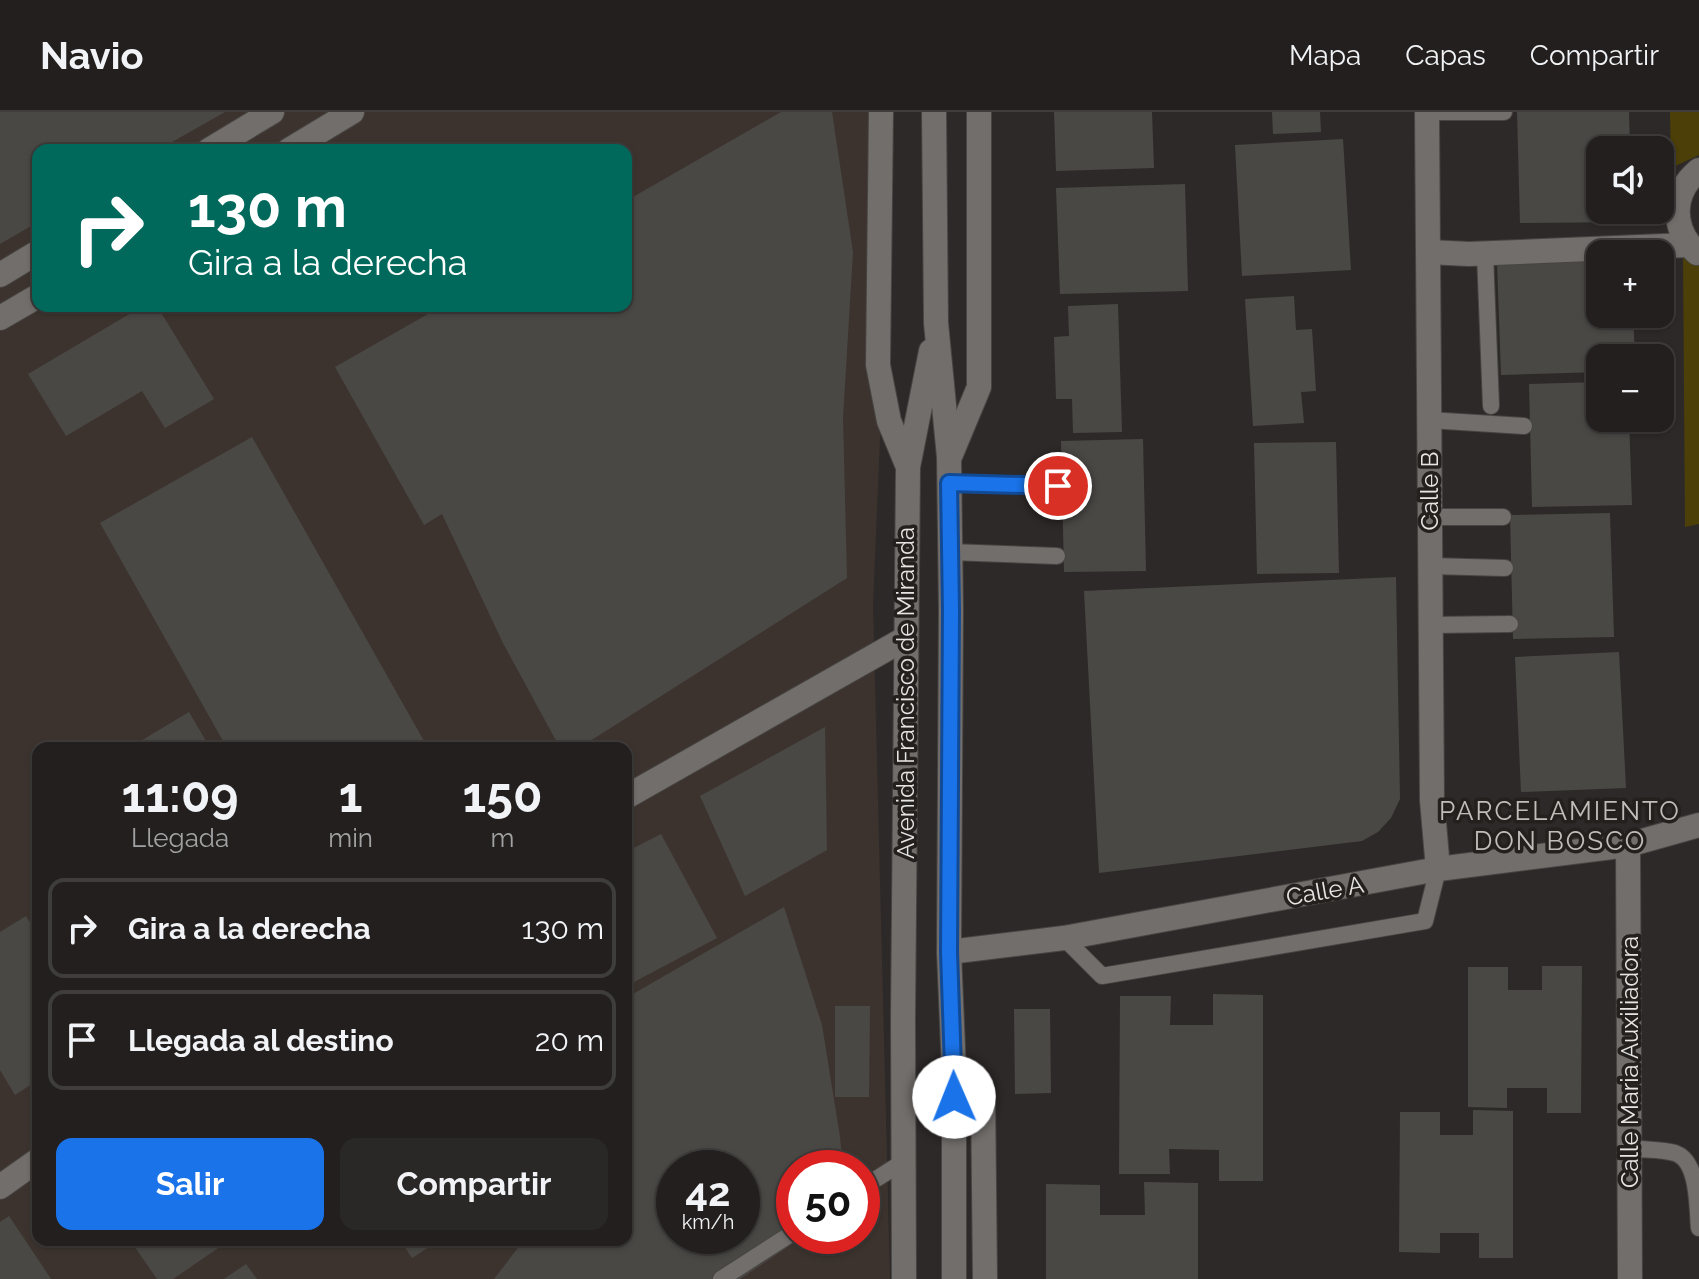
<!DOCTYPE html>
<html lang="es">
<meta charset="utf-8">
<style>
body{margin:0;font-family:Raleway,sans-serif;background:#2a2727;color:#f1f3f6;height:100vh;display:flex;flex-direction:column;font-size:30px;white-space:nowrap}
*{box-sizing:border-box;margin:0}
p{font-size:26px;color:#a2a2a4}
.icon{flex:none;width:44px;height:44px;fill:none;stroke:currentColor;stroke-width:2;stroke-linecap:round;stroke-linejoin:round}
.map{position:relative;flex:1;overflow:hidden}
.details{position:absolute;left:32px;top:630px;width:600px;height:504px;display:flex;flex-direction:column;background:#221f1e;border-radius:16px;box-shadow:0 2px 6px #0004,0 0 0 2px #3f3d3c}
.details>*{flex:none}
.banner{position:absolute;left:32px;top:32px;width:600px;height:168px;border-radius:16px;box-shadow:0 2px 6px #0004,0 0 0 2px #3f3d3c;background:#00695c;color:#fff;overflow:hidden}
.controls{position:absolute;left:1586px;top:24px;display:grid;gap:16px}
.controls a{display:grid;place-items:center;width:88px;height:88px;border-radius:16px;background:#221f1e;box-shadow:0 2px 6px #0004,0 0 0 2px #3f3d3c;font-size:40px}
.speed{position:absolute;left:656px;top:1038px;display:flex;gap:16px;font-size:40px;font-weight:700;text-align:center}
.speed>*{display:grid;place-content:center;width:104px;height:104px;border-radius:50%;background:#221f1e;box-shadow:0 2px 6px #0004,0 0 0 2px #3f3d3c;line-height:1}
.speed small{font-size:20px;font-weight:400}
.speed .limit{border:12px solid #d22;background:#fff;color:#111}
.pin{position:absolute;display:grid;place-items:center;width:68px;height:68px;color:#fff;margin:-34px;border:4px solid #fff;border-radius:50%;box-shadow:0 2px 8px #0007}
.me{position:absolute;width:88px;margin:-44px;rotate:359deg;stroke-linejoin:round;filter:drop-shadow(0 0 6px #0008)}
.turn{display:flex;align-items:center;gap:28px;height:168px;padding:0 24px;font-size:36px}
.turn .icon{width:104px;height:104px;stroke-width:2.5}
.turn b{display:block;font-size:56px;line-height:68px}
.eta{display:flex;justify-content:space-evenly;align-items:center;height:136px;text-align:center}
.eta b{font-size:48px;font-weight:700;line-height:56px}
.button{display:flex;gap:16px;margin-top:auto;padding:16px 24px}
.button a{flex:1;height:92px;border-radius:16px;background:#1a73e8;color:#fff;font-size:32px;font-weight:700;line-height:92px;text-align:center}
.button a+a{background:#2a2727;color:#f1f3f6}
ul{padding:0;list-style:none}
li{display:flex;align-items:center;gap:24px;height:100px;margin:0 16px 12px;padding:0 8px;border:4px solid #3f3d3c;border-radius:16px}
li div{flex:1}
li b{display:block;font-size:30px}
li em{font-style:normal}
header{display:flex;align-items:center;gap:48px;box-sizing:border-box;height:112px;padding:0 40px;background:#221f1e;border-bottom:2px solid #3f3d3c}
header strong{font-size:38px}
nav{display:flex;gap:44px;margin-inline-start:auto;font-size:28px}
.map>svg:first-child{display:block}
.built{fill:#3c332e;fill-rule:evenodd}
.green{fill:#4c3f08}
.building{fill:#4a4845;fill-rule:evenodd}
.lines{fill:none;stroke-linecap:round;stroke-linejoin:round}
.service-casing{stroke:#474543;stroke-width:18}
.minor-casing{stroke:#474543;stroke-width:26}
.secondary-casing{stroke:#474543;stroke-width:26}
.service{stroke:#726e6c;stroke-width:16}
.minor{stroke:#726e6c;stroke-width:24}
.secondary{stroke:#726e6c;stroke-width:24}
.route-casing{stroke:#114b97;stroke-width:20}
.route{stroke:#1a73e8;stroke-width:14}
.labels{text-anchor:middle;stroke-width:7;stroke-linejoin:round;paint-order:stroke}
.street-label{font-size:24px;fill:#e7e5e4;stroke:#23201e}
.neighbourhood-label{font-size:26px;letter-spacing:2px;fill:#c1bdbb;stroke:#23201e}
</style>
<header>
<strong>Navio</strong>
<nav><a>Mapa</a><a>Capas</a><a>Compartir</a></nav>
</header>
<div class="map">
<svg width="1699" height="1167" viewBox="0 0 1699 1167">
<rect width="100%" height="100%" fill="#2d2928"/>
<path class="built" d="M0,0h889l3,42 -19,450 17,675h-890zM38,38h588v156h-588zM38,636h588v492h-588zM674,1056h68v68h-68zM794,1056h68v68h-68z"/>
<g class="green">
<polygon points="1670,0 1699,0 1699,43 1671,56"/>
<polygon points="1683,139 1699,151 1699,412 1685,415"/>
</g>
<g class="building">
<polygon points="0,0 225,0 158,38 38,38 38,110 0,132"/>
<polygon points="781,0 832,0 853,140 843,306 847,466 579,636 560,636 503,531 442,402 424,413 335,255 442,194 626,194 626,89"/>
<polygon points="1054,0 1152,0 1154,56 1056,59"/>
<polygon points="1272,0 1320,0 1321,20 1273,22"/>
<polygon points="1517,0 1629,0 1630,38 1600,38 1600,98 1631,98 1632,110 1520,111"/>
<polygon points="1343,27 1351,158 1242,164 1235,33"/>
<polygon points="1185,72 1188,179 1060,182 1056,76"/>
<polygon points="1600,147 1600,202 1633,202 1635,246 1600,246 1600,260 1501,263 1497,150"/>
<polygon points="1294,184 1296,218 1312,217 1316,279 1301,280 1304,311 1253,314 1245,187"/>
<polygon points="1118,192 1122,320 1073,321 1072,287 1056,287 1054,225 1069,224 1068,194"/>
<polygon points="143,194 157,194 214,287 165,316 142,279 66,324 28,262"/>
<polygon points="1600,270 1600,306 1629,306 1632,393 1532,395 1529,272"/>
<polygon points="252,325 428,636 227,636 100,411"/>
<polygon points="1143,327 1146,459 1064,460 1061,329"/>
<polygon points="1336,330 1339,461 1257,462 1254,331"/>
<polygon points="1610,401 1614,525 1513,527 1510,403"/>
<polygon points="1396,465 1400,687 1391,706 1378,720 1362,729 1099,761 1084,479"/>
<polygon points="1619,540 1626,676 1521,680 1515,545"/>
<polygon points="189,600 210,636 129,636"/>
<polygon points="825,615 827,738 745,784 700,684"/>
<polygon points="661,722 717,826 634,870 626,856 626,740"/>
<path d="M784,795l38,118 18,112 3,31h-49v68h10l-64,43h-246l30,-39h102v-242zM674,1056h68v68h-68z"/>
<polygon points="26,804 38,823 38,968 15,983 0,958 0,820"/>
<polygon points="1542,854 1582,854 1581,1001 1547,1001 1547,976 1507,976 1507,996 1468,995 1468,855 1508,855 1508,878 1542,878"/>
<polygon points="1213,882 1263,883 1263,1069 1219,1069 1219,1038 1169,1037 1170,1062 1119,1062 1120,884 1171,884 1170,913 1213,913"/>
<polygon points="835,894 870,894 869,985 835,985"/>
<polygon points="1014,897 1050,897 1051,981 1015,982"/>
<polygon points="1473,998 1513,999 1513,1146 1479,1146 1479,1121 1440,1121 1440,1141 1399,1140 1400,1000 1440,1000 1440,1023 1473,1023"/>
<polygon points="1144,1070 1198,1071 1198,1167 1046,1167 1046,1072 1100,1073 1100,1103 1145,1103"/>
<polygon points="9,1104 51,1167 0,1167 0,1110"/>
<polygon points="130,1128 230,1128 173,1167 157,1167"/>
<polygon points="400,1128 440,1128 412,1146"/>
<polygon points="246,1152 257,1167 224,1167"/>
</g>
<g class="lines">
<g class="service-casing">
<g id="service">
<polyline points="1432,0 1504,0"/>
<polyline points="1485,142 1491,294"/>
<polyline points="1429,308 1524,314"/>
<polyline points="949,371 1058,374"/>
<polyline points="1430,405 1503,405"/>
<polyline points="950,440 1057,444"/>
<polyline points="1431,454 1505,456"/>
<polyline points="1431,513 1510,512"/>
<polyline points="1064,826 1102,864 1425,809 1438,757"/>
<path d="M1630,1036c14,2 31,1 45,5 24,8 22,54 24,75"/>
<polyline points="862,1076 903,1050"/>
<polyline points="721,1167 794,1120"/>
</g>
</g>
<g class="minor-casing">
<g id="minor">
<polyline points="1427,0 1432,688 1438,757"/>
<polyline points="1428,140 1469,142 1688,133"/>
<path d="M1697,141c-26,-25 -26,-60 2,-83"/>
<polyline points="626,685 906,526"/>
<polyline points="1628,733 1630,1167"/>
<polyline points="949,840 1064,826 1438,757 1628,733 1699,713"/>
<polyline points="954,959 983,981 985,1167"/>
<polyline points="0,1075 38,1048"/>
</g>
</g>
<g class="secondary-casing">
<g id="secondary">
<polyline points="881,0 878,253 889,309 908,355 903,907 904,1167"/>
<polyline points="934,0 936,211 949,345"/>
<polyline points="209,38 272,0"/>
<polyline points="289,38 352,0"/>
<polyline points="0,163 38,140"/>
<polyline points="0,206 38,184"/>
<polyline points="908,355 931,239"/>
<polyline points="954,1167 954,959 949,840 951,498 949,347 979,275 979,0"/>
</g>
</g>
<use href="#service" class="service"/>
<use href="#minor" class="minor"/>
<use href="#secondary" class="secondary"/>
</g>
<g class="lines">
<g class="route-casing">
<polyline id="route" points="954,985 949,840 951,498 949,371 1058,374"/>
</g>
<use href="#route" class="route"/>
</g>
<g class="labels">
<g class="street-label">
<text transform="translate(1430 379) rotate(-90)" y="8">Calle B</text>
<text transform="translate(906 581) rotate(-90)" y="8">Avenida Francisco de Miranda</text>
<text transform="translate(1325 779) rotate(-10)" y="8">Calle A</text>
<text transform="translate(1630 950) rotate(-90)" y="8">Calle Maria Auxiliadora</text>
</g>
<g class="neighbourhood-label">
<text x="1560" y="708">PARCELAMIENTO<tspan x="1560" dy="30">DON BOSCO</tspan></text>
</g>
</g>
</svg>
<div class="controls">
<a><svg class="icon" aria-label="sound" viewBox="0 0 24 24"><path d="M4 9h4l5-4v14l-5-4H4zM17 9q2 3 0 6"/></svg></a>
<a>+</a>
<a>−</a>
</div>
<div class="speed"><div>42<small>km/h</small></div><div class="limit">50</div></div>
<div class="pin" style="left:1058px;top:374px;background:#d93025"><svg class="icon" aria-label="arrive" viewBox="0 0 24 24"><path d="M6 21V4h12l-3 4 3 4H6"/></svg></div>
<svg class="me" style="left:954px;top:985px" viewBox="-20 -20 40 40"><circle r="19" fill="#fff"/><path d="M0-13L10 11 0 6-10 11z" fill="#1a73e8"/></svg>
<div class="banner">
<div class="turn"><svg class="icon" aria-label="right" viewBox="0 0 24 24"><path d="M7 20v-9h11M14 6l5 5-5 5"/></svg><div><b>130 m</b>Gira a la derecha</div></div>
</div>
<section class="details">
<div class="eta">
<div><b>11:09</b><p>Llegada</p></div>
<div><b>1</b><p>min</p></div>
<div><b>150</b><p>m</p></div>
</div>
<ul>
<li><svg class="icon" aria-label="right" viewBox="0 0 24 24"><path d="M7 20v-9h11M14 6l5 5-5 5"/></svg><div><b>Gira a la derecha</b></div><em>130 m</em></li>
<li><svg class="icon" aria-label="arrive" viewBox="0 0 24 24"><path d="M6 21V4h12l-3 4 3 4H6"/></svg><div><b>Llegada al destino</b></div><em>20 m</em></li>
</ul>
<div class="button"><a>Salir</a><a>Compartir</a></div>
</section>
</div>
